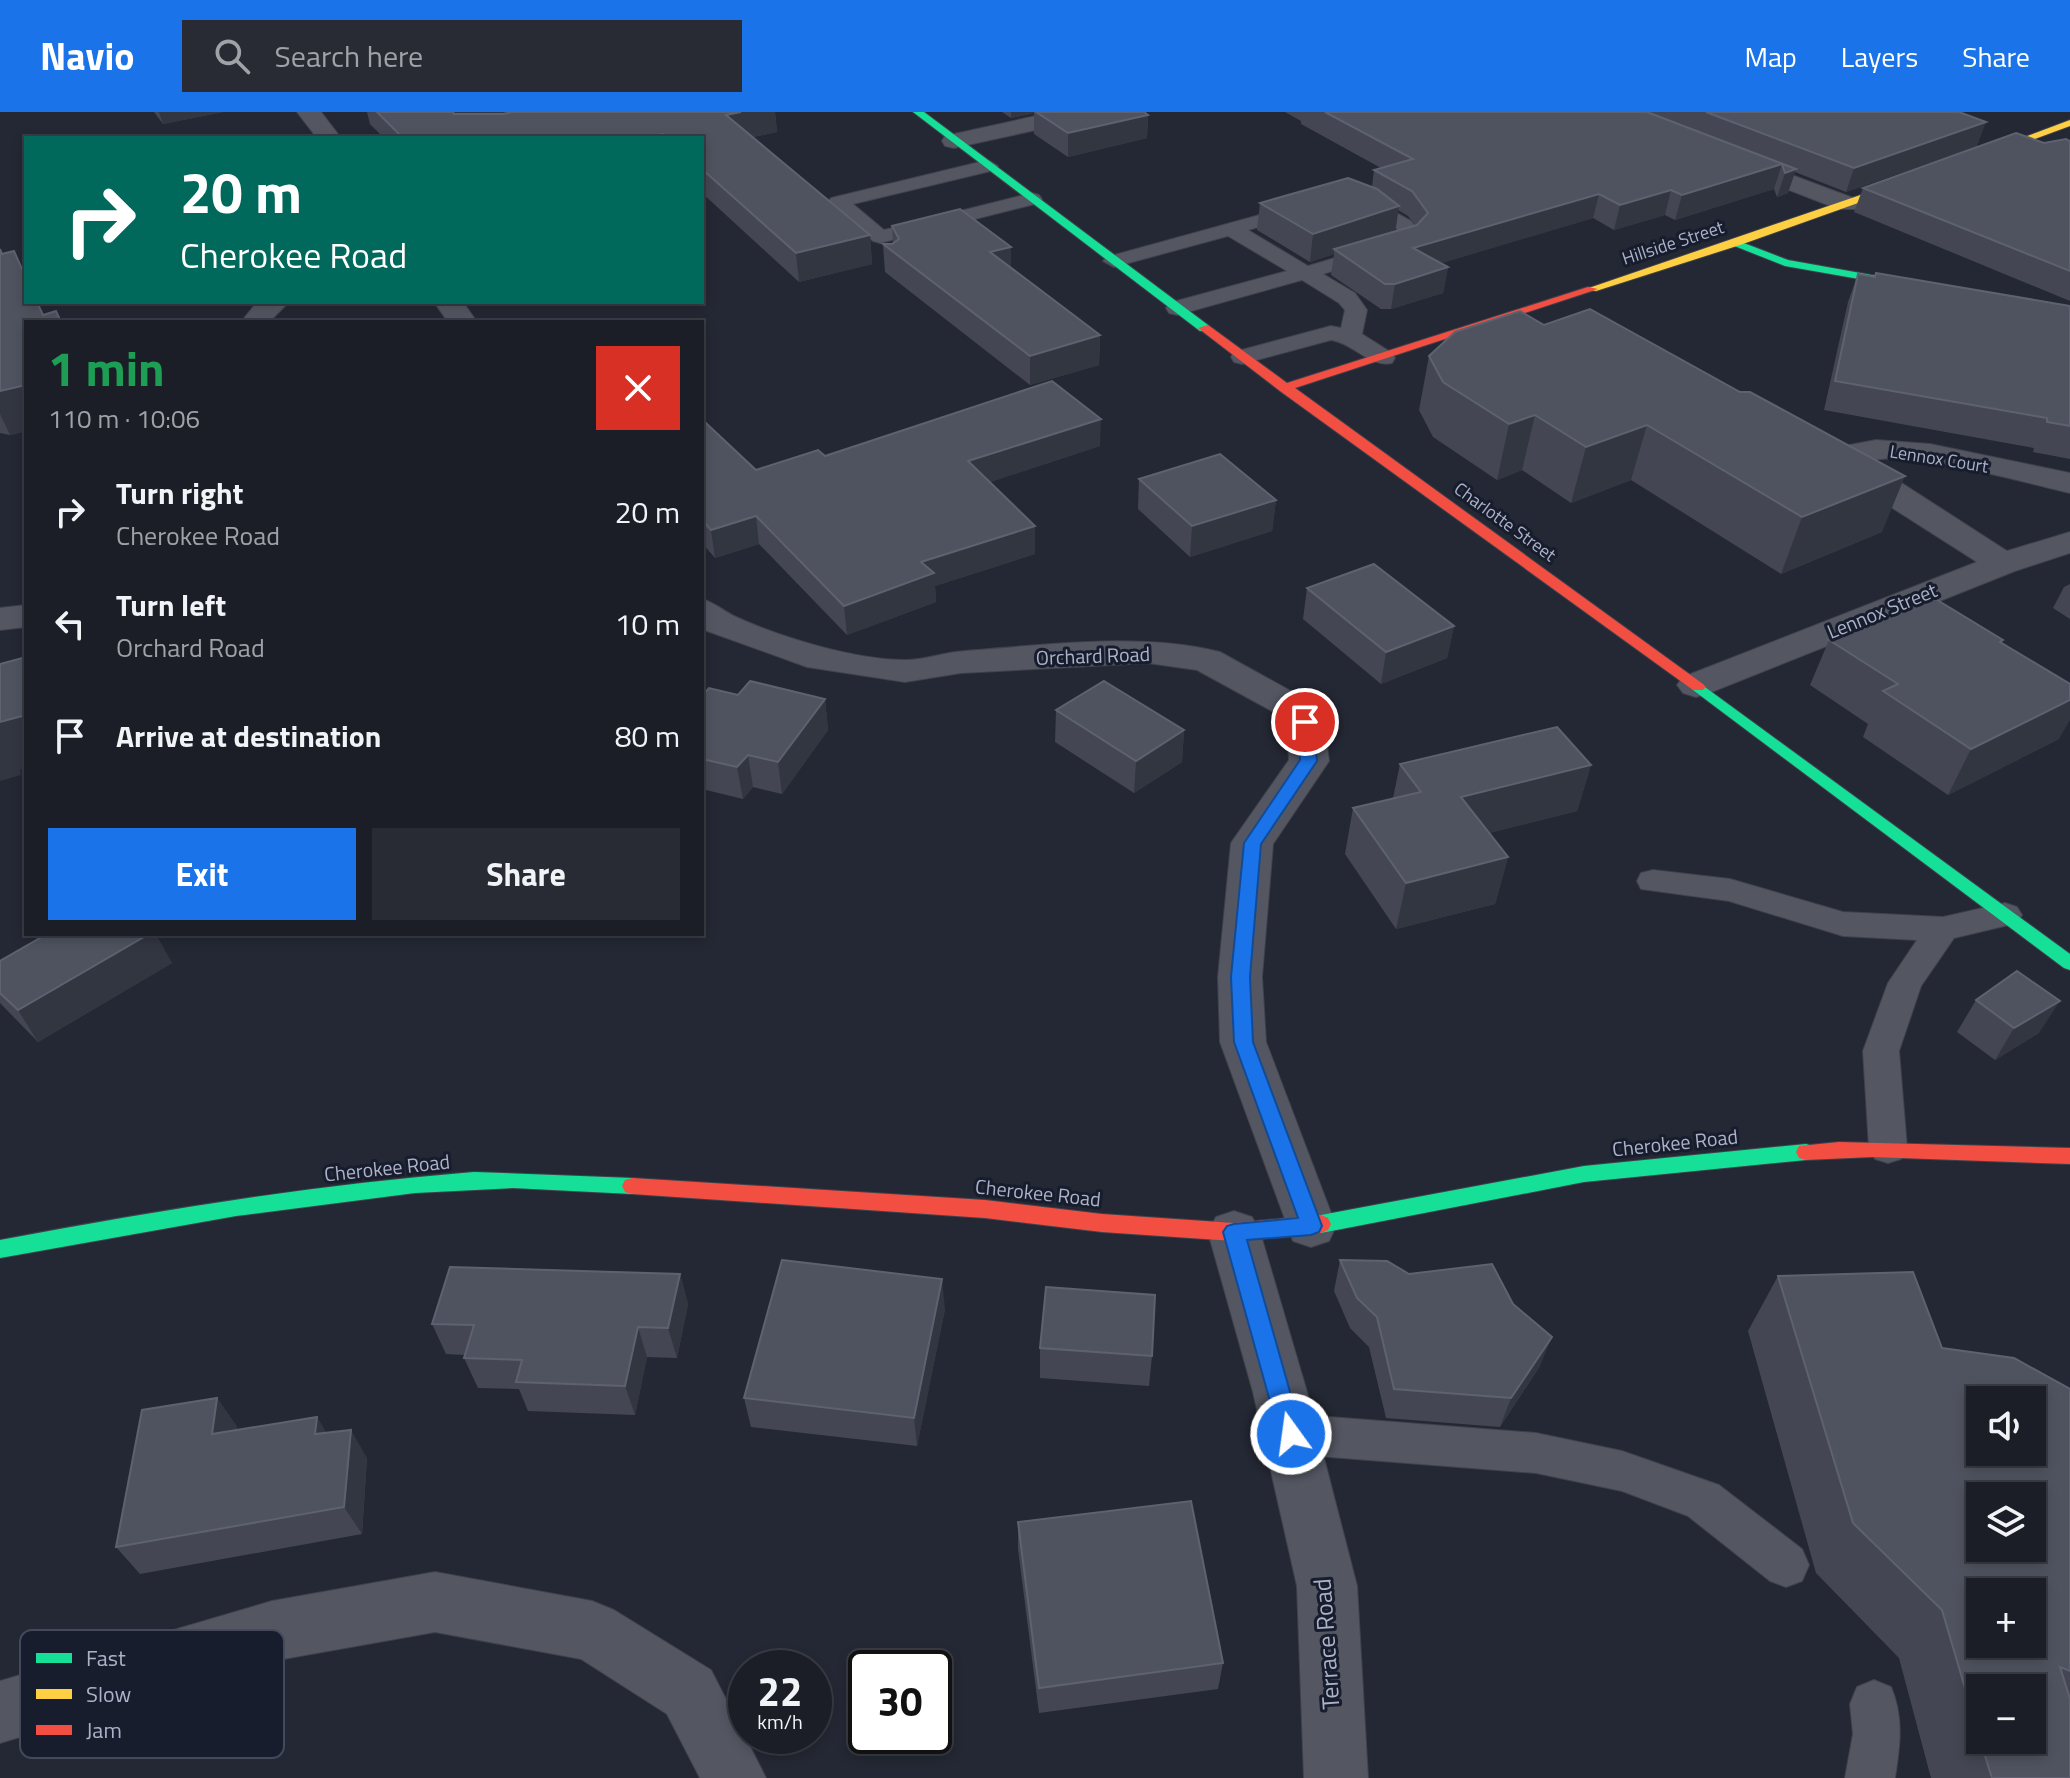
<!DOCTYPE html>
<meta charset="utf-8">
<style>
body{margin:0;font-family:"Titillium Web",sans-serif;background:#282b33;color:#f1f3f6;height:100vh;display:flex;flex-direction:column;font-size:30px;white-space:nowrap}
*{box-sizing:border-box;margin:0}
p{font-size:26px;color:#a0a2a7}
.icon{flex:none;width:44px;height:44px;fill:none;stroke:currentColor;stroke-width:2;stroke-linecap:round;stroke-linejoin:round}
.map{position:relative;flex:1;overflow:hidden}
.details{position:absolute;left:24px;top:208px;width:680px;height:616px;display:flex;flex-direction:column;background:#1b1e27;border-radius:0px;box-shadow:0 4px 12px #0003,0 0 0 2px #393c44}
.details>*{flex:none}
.hud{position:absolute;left:24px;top:24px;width:680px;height:168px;border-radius:0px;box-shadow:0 4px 12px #0003,0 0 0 2px #393c44;background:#00695c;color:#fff;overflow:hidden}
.controls{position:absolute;left:1966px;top:1274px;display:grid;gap:16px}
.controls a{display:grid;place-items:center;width:80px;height:80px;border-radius:0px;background:#1b1e27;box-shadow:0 4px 12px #0003,0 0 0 2px #393c44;font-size:40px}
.speed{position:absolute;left:728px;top:1538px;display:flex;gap:16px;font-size:40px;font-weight:700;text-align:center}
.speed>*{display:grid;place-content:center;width:104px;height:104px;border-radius:50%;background:#1b1e27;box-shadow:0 4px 12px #0003,0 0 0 2px #393c44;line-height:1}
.speed small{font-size:20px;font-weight:400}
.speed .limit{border:4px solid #111;border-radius:12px;background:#fff;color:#111}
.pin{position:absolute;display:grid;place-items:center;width:68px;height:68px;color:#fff;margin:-34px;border:4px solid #fff;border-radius:50%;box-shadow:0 2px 8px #0007}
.me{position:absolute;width:88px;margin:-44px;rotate:346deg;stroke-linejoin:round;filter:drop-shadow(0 0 6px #0008)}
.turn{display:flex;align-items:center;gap:28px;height:168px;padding:0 24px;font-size:36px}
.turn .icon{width:104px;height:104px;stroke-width:2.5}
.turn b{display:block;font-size:56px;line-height:68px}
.round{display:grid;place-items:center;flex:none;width:84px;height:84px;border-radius:0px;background:#282b33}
.overview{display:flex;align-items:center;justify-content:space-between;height:136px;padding:0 24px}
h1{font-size:48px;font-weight:700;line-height:60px;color:#1e9e55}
.action{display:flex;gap:16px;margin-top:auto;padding:16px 24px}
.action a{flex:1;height:92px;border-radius:0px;background:#1a73e8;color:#fff;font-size:32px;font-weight:700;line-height:92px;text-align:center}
.action a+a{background:#282b33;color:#f1f3f6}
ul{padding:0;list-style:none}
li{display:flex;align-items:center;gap:24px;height:112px;padding:0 24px}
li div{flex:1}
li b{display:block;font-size:30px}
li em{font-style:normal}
header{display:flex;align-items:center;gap:48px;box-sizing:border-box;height:112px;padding:0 40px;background:#1a73e8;color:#fff}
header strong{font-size:38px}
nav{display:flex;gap:44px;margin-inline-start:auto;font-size:28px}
.search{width:560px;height:72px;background:#282b33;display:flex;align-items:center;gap:20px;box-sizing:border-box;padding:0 28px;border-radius:0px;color:#a0a2a7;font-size:30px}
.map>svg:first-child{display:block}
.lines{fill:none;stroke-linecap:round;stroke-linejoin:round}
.lane-casing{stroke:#3f424b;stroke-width:2}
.street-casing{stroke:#3f424b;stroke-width:2}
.fast-casing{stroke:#3f424b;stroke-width:2}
.slow-casing{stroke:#3f424b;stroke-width:2}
.jam-casing{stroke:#3f424b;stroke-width:2}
.lane{fill:#545762;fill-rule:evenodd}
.street{fill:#545762;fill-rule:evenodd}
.fast{fill:#16e098;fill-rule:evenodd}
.slow{fill:#ffcf43;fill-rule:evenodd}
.jam{fill:#f24e42;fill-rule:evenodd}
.wall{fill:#444753;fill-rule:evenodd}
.shaded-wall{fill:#323641}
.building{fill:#4f535f;stroke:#5e6270;stroke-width:2;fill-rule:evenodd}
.route{fill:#1a73e8;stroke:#114b97;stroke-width:2}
.labels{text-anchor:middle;stroke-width:6;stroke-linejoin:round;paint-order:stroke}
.far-street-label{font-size:18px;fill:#acb2c7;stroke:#181d2e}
.street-label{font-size:20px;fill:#acb2c7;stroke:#181d2e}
.near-street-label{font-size:24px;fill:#acb2c7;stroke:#181d2e}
.key{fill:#181d2e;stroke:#444a5c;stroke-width:2}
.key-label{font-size:22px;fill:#acb2c7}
</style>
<header>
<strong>Navio</strong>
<div class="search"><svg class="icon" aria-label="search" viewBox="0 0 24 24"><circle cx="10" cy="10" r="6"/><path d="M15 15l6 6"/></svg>Search here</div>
<nav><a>Map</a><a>Layers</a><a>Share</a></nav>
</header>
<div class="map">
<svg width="2070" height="1666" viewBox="0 0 2070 1666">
<rect width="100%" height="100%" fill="#242834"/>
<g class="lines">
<g class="lane-casing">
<g id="lane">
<polygon points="988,48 998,54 995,58 853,92 884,118 1032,81 1039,83 1042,87 1039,91 880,131 873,129 828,90 831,86"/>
<path d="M1358,80l53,29 11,15 -10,11 -89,27 32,19 12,17 -5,24 30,19 3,5 -3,5c-22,5 -39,-20 -61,-23l-89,24 -8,-2 -3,-5 3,-5 97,-26 10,2 4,-18 -6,-7 -37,-23 -125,35 -8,-2 -3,-5 3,-5 118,-32 -59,-35 -114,31 -11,-6 4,-4 196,-54 10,6 -3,4 -62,17 60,36 90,-27 3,-4 -4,-6 -46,-27 -3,-4z"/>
<polygon points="1653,758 1730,767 1843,800 1943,805 2005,791 2017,795 2022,803 2017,811 1954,826 1921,874 1899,939 1907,1036 1901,1047 1888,1051 1875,1047 1869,1036 1863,939 1888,871 1917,828 1843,824 1729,789 1641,777 1637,769 1641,761"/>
<polygon points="1291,1302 1536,1321 1622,1339 1719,1373 1802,1437 1809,1453 1802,1469 1786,1475 1770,1469 1688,1404 1622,1379 1536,1361 1291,1342 1276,1336 1269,1322 1276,1308"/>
<path d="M1874,1568l17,7c13,31 9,58 4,91h-50l8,-44 -3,-30 7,-17z"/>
</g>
</g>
<g class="street-casing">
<g id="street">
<polygon points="297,0 321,0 341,26 317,26"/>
<polygon points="1054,0 1099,0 1095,5 954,36 945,34 942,29 945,24"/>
<polygon points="1736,42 1856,87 1860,92 1856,97 1838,97 1727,54 1724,49 1727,44"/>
<polygon points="257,190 289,190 269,210 241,210"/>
<polygon points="434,190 463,190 477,210 448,210"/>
<path d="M1876,328l54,4 140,29v20c-40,-9 -169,-46 -201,-31l138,89 63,-19v21l-55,18 -306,122 -13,4 -13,-4 -6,-8 6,-8 294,-115 -130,-83 -10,-17 7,-16z"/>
<path d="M702,487c13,4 20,11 32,17 45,21 121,44 171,44 20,0 40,-8 60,-9 81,-6 176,-19 255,1l87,48 17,22 5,39 -56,83 -11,133 4,65 70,184 -7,15 -18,6 -18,-6 -73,-199 -2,-65 13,-134 58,-83 -3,-37 -5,-7 -84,-46 -49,-7 -187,10 -56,9 -98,-15 -100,-36 -5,-4z"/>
<polygon points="26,493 26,515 0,518 0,496"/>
<polygon points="1234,1099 1252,1105 1260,1120 1307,1280 1357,1474 1368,1666 1304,1666 1297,1474 1253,1280 1208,1120 1216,1105"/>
<polygon points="435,1460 592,1489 614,1498 711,1558 766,1666 700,1666 667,1602 581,1547 435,1520 272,1549 0,1631 0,1569 272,1489"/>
</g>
</g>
<g class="fast-casing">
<g id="fast">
<polygon points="913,0 924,0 1208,213 1208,219 1200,219"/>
<polygon points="1736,128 1788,148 1916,171 1922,174 1916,177 1785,154 1732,133 1732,129"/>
<polygon points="1698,570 2070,842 2070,858 2064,856 1693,578 1690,575 1693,572"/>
<polygon points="1806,1032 1813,1034 1816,1040 1813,1046 1806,1048 1584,1070 1321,1121 1314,1118 1311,1112 1314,1106 1321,1103 1584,1054"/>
<path d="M474,1060l158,6 7,2 3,6 -3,6 -7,2 -119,-6 -98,5 -179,23 -236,42v-18c157,-30 314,-55 474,-68z"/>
</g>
</g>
<g class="slow-casing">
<g id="slow">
<polygon points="2070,8 2070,14 1978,48 1969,46"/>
<polygon points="1913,65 1918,68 1917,70 1740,133 1596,179 1586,177"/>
</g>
</g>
<g class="jam-casing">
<g id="jam">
<polygon points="1588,175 1598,177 1295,276 1703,572 1706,575 1703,578 1693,578 1280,279 1198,216 1208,213 1287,271"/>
<polygon points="1839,1030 2070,1036 2070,1052 1872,1045 1806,1048 1799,1046 1796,1040 1799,1034"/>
<polygon points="632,1066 985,1088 1102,1102 1234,1111 1321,1103 1328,1106 1331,1112 1328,1118 1321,1121 1234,1129 1102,1120 985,1106 632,1082 625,1080 622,1074 625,1068"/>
</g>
</g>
<use href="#lane" class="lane"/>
<use href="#street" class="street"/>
<use href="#fast" class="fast"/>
<use href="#slow" class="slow"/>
<use href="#jam" class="jam"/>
</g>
<g class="wall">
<polygon points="154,0 223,0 163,12"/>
<polygon points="367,0 775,0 777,20 753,25 870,123 872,152 799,170 702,81 702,26 384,26 370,12"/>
<polygon points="1002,0 1144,0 1148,3 1147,26 1068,45 1034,22 1034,1 1011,6"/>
<path d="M1285,0h674l18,34 -131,46 -51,-20 -7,21 -11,4 -3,-8 -99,31 -10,-5 -51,15 -21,-12 -152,45 7,4 -5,26 -52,16h-10l-50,-34 3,-21 -24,8 -53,-32 3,-27 112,-16 2,-17 7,-2 -80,-44v-3zM1398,98l10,6 7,9 -20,6z"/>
<polygon points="2070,29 2070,189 1854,100 1863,76 2044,31"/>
<polygon points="892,114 1011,135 1011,156 1100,223 1099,253 1030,273 885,160 883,132 893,132"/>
<polygon points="0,137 26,210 26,319 10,323 0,321"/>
<polygon points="1876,161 2070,194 2070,347 2033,340 2034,336 1824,298 1848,190 1858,162 1875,165"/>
<polygon points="1520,199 1882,420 1781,462 1631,368 1571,391 1522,358 1497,368 1433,325 1419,298 1429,244"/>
<polygon points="702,312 756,358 825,344 1100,334 990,370 1035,442 935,474 936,490 847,523 759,432 715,446 702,431"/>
<polygon points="1139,367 1276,388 1272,419 1190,445 1138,397"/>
<polygon points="2070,472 2070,507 2053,496 2064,475"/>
<polygon points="1307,476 1454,514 1447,546 1381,572 1303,507"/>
<polygon points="1829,528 2003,528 2001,531 2059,627 1948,683 1863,625 1868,612 1810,573"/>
<polygon points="738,583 825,587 828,618 782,682 753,675 743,687 702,677 702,584"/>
<polygon points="1056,598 1184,618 1182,650 1134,681 1055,630"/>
<polygon points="1400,652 1591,653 1577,699 1489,721 1508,745 1495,792 1396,817 1345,742 1353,696 1393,686"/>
<polygon points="0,849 172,851 38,930 0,891"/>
<polygon points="1976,888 2039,921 1995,948 1957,920"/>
<polygon points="1340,1148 1540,1254 1500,1315 1386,1306 1369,1235 1350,1216 1334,1179"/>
<polygon points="680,1162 688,1192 677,1246 647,1245 635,1303 528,1299 519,1277 478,1276 464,1246 465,1243 446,1242 432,1212"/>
<polygon points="1778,1164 1942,1236 2070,1277 2070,1666 1931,1666 1899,1546 1816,1461 1748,1219"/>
<polygon points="945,1197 917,1334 751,1315 744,1286"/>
<polygon points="1040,1236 1152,1244 1149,1274 1040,1266"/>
<polygon points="217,1286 237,1315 236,1318 317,1305 326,1321 367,1346 362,1422 140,1462 116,1435"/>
<polygon points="1018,1410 1223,1551 1218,1577 1039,1601 1018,1437"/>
</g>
<g class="shaded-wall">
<polygon points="159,0 223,0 163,12"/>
<polygon points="452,0 552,0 457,24"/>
<polygon points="741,0 775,0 777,20 730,30 726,3"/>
<polygon points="1011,0 1034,0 1034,1 1011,6"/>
<polygon points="1148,3 1147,26 1068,45 1068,21"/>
<polygon points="1986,10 1977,34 1846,80 1854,56"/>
<polygon points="663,22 663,26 643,26"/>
<polygon points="1782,52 1774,77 1675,108 1682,83"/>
<polygon points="1796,57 1788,81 1777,85 1785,61"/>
<polygon points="1671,78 1665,103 1614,118 1620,93"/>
<polygon points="1599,82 1593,106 1409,161 1413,136"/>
<polygon points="1399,94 1395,122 1334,137 1334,142 1310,150 1313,122"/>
<polygon points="870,123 872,152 799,170 796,141"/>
<polygon points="1011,135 1011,163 990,140"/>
<polygon points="1448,155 1443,181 1391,197 1395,172"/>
<polygon points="1100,223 1099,253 1030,273 1030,244"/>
<polygon points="26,273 26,319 10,323 0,302 0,279"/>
<polygon points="1535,303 1522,358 1497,368 1509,312"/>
<polygon points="1101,307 1100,334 969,377 968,349"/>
<polygon points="1647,313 1631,368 1571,391 1586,335"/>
<polygon points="1905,364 1882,420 1781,462 1802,405"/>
<polygon points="1276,388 1272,419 1190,445 1192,414"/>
<polygon points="756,404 759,432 715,446 711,418"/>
<polygon points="1035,414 1035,442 935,474 936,490 847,523 844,494 921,450"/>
<polygon points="1454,514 1447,546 1381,572 1386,540"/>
<polygon points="825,587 828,618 782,682 778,650"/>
<polygon points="2070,588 2070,608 2059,627 1948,683 1971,637"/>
<polygon points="26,603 26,656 20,658 21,663 0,669 0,610"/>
<polygon points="1184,618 1182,650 1134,681 1136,649"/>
<polygon points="748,643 753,675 743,687 737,655"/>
<polygon points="1591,653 1577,699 1450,731 1461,685"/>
<polygon points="1508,745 1495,792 1396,817 1406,771"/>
<polygon points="149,822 156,822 172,851 38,930 18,898"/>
<polygon points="2060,889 2039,921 1995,948 2014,916"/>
<polygon points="680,1162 688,1192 677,1246 668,1216"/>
<polygon points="942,1167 945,1197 917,1334 914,1306"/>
<polygon points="638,1215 647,1245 635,1303 625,1274"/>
<polygon points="1552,1225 1540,1254 1500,1315 1511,1286"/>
<polygon points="217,1286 237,1315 232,1351 212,1322"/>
<polygon points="317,1305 334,1334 315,1322"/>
<polygon points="351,1318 367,1346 362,1422 344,1395"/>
</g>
<g class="building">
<polygon points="377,0 453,0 454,2 503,2 512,0 741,0 726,3 870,123 796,141 702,57 702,26 668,26 663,22 643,26 403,26"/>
<polygon points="1036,0 1144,0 1148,3 1068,21"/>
<polygon points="1325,0 1647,0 1796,57 1785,61 1782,52 1682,83 1671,78 1620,93 1599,82 1413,136 1448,155 1395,172 1385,172 1334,137 1417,113 1428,101 1412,79 1374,58 1413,47"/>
<polygon points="1706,0 1959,0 1986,10 1854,56"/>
<polygon points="2016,21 2044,31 2066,27 2070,29 2070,159 1863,76"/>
<polygon points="1348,66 1377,77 1399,94 1313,122 1260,91"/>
<polygon points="960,97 1011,135 990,140 1100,223 1030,244 883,132 892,132 899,127 892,114"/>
<polygon points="0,137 2,142 14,139 26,166 26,190 37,190 43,203 56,199 61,210 26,210 26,273 0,279"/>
<polygon points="1876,161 2070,194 2070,314 2047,310 2047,306 1835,269 1858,162 1875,165"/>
<polygon points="1590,197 1740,280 1750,280 1905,364 1802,405 1647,313 1586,335 1535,303 1509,312 1443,270 1429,244 1455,220 1520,199 1544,213"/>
<polygon points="1052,269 1101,307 968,349 1035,414 921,450 934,461 844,494 756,404 711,418 702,408 702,312 706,311 756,358 818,338 825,344"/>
<polygon points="1220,342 1276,388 1192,414 1139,367"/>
<polygon points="1374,452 1454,514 1386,540 1307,476"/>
<polygon points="1929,483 2003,528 2000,530 2070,572 2070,588 1971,637 1883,579 1898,572 1829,528"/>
<polygon points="26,545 26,603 0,610 0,552"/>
<polygon points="750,569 825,587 778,650 748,643 737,655 702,647 702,584 709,576 738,583"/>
<polygon points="1104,569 1184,618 1136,649 1056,598"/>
<polygon points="1557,615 1591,653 1461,685 1508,745 1406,771 1353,696 1421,680 1400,652"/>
<polygon points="47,822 149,822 18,898 0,881 0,849"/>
<polygon points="2017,859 2060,889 2014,916 1976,888"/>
<polygon points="782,1148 942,1167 914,1306 744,1286"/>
<polygon points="1340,1148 1387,1149 1409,1162 1492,1152 1513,1192 1552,1225 1511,1286 1394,1277 1377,1205 1357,1186"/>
<polygon points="450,1155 680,1162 668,1216 638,1215 625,1274 516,1270 522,1248 464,1246 474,1213 432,1212"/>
<path d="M1913,1160l29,76 72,10 56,31v282l-10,-4 10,32v79h-78l-12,-38h52v-52h-52v51l-38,-129 -89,-87 -75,-247zM1980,1288h52v52h-52zM1980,1384h52v52h-52zM1980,1480h52v52h-52z"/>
<polygon points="1046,1175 1155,1183 1152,1244 1040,1236"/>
<polygon points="217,1286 212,1322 317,1305 315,1322 351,1318 344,1395 116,1435 142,1298"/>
<polygon points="1191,1389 1223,1551 1039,1576 1018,1410"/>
</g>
<polygon class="route" points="1305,605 1313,610 1317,649 1261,732 1250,865 1253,930 1322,1114 1319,1120 1311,1123 1247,1128 1302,1322 1299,1329 1291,1332 1282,1329 1279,1322 1223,1120 1227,1114 1234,1112 1298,1106 1234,930 1231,865 1244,731 1300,648 1297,610"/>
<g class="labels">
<g class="far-street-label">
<text transform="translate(1673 131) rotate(-18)" y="6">Hillside Street</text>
<text transform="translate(1939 347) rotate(9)" y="6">Lennox Court</text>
<text transform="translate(1505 410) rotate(36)" y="6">Charlotte Street</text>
</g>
<g class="street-label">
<text transform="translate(1882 499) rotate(-22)" y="7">Lennox Street</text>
<text transform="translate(1093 544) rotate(-2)" y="7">Orchard Road</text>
<text transform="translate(1675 1031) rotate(-6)" y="7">Cherokee Road</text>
<text transform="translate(387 1056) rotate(-6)" y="7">Cherokee Road</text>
<text transform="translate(1038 1081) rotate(6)" y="7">Cherokee Road</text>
</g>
<g class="near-street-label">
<text transform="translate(1327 1532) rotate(-94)" y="8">Terrace Road</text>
</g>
</g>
<rect x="20" y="1518" width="264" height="128" rx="12" class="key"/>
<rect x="36" y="1541" width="36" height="10" fill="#16e098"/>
<rect x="36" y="1577" width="36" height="10" fill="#ffcf43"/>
<rect x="36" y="1613" width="36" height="10" fill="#f24e42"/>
<g class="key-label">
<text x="86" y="1554">Fast</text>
<text x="86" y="1590">Slow</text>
<text x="86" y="1626">Jam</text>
</g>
</svg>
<div class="controls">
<a><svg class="icon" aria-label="sound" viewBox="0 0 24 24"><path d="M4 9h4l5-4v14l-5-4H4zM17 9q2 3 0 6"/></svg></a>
<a><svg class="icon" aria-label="layers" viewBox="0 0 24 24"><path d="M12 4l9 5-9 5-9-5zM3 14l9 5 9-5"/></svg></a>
<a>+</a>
<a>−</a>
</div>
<div class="speed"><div>22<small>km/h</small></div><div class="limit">30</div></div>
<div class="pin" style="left:1305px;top:610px;background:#d93025"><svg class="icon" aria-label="arrive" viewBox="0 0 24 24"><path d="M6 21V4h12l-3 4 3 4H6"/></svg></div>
<svg class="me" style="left:1291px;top:1322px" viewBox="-20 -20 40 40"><circle r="17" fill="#1a73e8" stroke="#fff" stroke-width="3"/><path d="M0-11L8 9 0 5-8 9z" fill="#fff"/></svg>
<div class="hud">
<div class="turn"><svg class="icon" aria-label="right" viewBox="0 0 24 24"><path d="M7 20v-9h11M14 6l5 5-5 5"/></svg><div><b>20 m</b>Cherokee Road</div></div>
</div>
<section class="details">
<div class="overview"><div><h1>1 min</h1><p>110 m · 10:06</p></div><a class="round" style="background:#d93025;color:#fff"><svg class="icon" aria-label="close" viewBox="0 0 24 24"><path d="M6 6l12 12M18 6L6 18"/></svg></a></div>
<ul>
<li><svg class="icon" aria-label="right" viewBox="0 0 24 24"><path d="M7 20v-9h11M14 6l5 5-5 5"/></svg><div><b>Turn right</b><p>Cherokee Road</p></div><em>20 m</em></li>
<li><svg class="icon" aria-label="left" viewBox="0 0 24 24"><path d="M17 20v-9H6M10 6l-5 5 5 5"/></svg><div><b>Turn left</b><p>Orchard Road</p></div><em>10 m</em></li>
<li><svg class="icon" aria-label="arrive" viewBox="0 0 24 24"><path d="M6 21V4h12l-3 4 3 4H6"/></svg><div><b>Arrive at destination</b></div><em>80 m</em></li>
</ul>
<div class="action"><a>Exit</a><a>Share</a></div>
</section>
</div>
